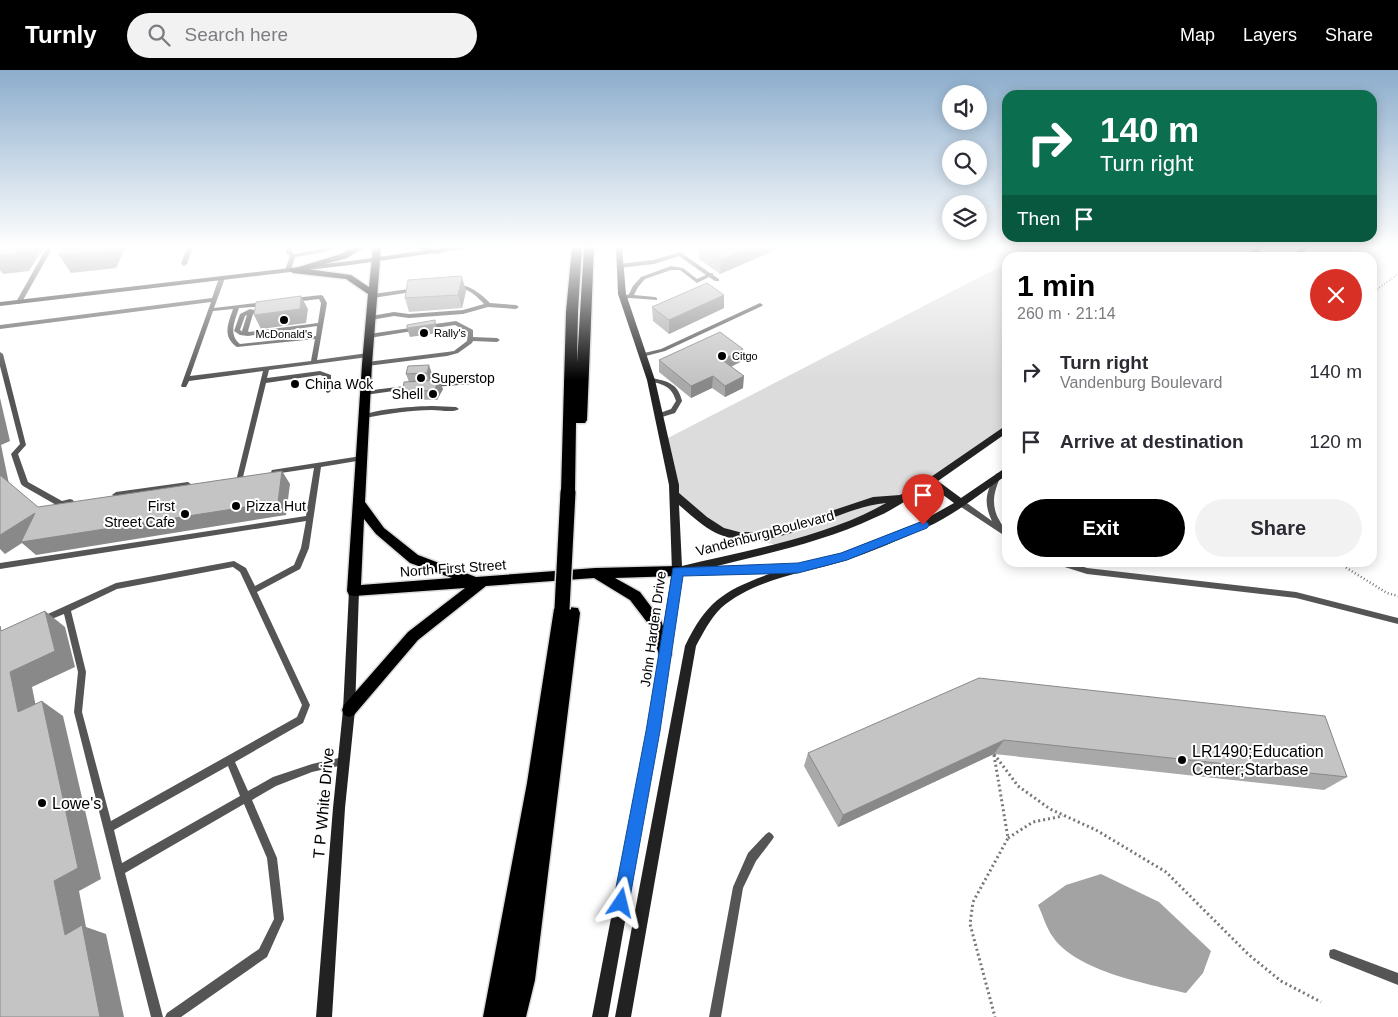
<!DOCTYPE html>
<meta charset="utf-8">
<style>
body{margin:0;font-family:Arial,sans-serif;background:#f2f2f3;color:#2b2b33;height:100vh;display:flex;flex-direction:column;font-size:19px;white-space:nowrap}
*{box-sizing:border-box;margin:0}
p{font-size:16px;color:#7c7c81}
.icon{flex:none;width:28px;height:28px;fill:none;stroke:currentColor;stroke-width:2;stroke-linecap:round;stroke-linejoin:round}
.map{position:relative;flex:1;overflow:hidden}
.panel{position:absolute;left:1002px;top:182px;width:375px;height:315px;display:flex;flex-direction:column;background:#fff;border-radius:15px;box-shadow:0 2px 12px #0003}
.panel>*{flex:none}
.hud{position:absolute;left:1002px;top:20px;width:375px;height:152px;border-radius:15px;box-shadow:0 2px 12px #0003;background:#0b6e4f;color:#fff;overflow:hidden}
.controls{position:absolute;left:942px;top:15px;display:grid;gap:10px}
.controls a{display:grid;place-items:center;width:45px;height:45px;border-radius:50%;background:#fff;box-shadow:0 2px 12px #0003;font-size:25px}
.pin{position:absolute;display:grid;place-items:center;width:42px;height:42px;color:#fff;margin:-51px -21px;border-radius:50% 50% 50% 0;rotate:-45deg;box-shadow:0 0 5px #0007}
.pin .icon{rotate:45deg}
.me{position:absolute;width:55px;margin:-28px;rotate:10deg;stroke-linejoin:round;filter:drop-shadow(0 0 4px #0008)}
.turn{display:flex;align-items:center;gap:18px;height:105px;padding:0 15px;font-size:22px}
.turn .icon{width:65px;height:65px;stroke-width:2.5}
.turn b{display:block;font-size:35px;line-height:42px}
.then{display:flex;align-items:center;height:48px;padding:0 15px;background:#0003;gap:10px;font-size:19px}
.round{display:grid;place-items:center;flex:none;width:52px;height:52px;border-radius:26px;background:#f2f2f3}
.summary{display:flex;align-items:center;justify-content:space-between;height:85px;padding:0 15px}
h1{font-size:30px;font-weight:600;line-height:38px;color:#000}
.button{display:flex;gap:10px;margin-top:auto;padding:10px 15px}
.button a{flex:1;height:58px;border-radius:30px;background:#000;color:#fff;font-size:20px;font-weight:600;line-height:58px;text-align:center}
.button a+a{background:#f2f2f3;color:#2b2b33}
ul{padding:0;list-style:none}
li{display:flex;align-items:center;gap:15px;height:70px;padding:0 15px}
li div{flex:1}
li b{display:block;font-size:19px}
li em{font-style:normal}
header{display:flex;align-items:center;gap:30px;box-sizing:border-box;height:70px;padding:0 25px;background:#000;color:#fff}
header strong{font-size:24px}
nav{display:flex;gap:28px;margin-inline-start:auto;font-size:18px}
.search{width:350px;height:45px;background:#f2f2f3;display:flex;align-items:center;gap:12px;box-sizing:border-box;padding:0 18px;border-radius:28px;color:#7c7c81;font-size:19px}
.map>svg:first-child{display:block}
.green{fill:#dcdcdc}
.water{fill:#a3a3a3}
.lines{fill:none;stroke-linecap:round;stroke-linejoin:round}
.primary-casing{stroke:#dbdbdb;stroke-width:3}
.highway-casing{stroke:#dbdbdb;stroke-width:3}
.path-far2{stroke:#777;stroke-width:2;stroke-dasharray:1 2;stroke-linecap:butt}
.path-far1{stroke:#777;stroke-width:2.5;stroke-dasharray:1 2.5;stroke-linecap:butt}
.path{stroke:#777;stroke-width:3;stroke-dasharray:2 3;stroke-linecap:butt}
.lane{fill:#555;fill-rule:evenodd}
.secondary{fill:#222;fill-rule:evenodd}
.primary{fill:#000;fill-rule:evenodd}
.highway{fill:#000;fill-rule:evenodd}
.highway-bridge-casing{stroke:#dbdbdb;stroke-width:18;stroke-linecap:butt}
.highway-bridge{stroke:#000;stroke-width:15}
.wall{fill:#a9a9a9}
.shaded-wall{fill:#898989}
.building{fill:#c4c4c4;stroke:#898989}
.route{fill:#1a73e8;stroke:#114b97}
.poi-dot{fill:#000;stroke:#fff;stroke-width:2}
.labels{text-anchor:middle;stroke-width:4;stroke-linejoin:round;paint-order:stroke}
.far-poi-label{font-size:11px;fill:#000;stroke:#fff;text-anchor:start}
.poi-label{font-size:14px;fill:#000;stroke:#fff;text-anchor:start}
.street-label{font-size:14px;fill:#000;stroke:#fff}
.near-poi-label{font-size:16px;fill:#000;stroke:#fff;text-anchor:start}
.near-street-label{font-size:16px;fill:#000;stroke:#fff}
</style>
<header>
<strong>Turnly</strong>
<div class="search"><svg class="icon" aria-label="search" viewBox="0 0 24 24"><circle cx="10" cy="10" r="6"/><path d="M15 15l6 6"/></svg>Search here</div>
<nav><a>Map</a><a>Layers</a><a>Share</a></nav>
</header>
<div class="map">
<svg width="1398" height="947" viewBox="0 0 1398 947">
<rect width="100%" height="100%" fill="#fff"/>
<g class="green">
<polygon points="1038,177 1261,177 1247,188 1018,188"/>
<polygon points="1007,193 1007,357 931,411 873,445 782,476 729,465 676,426 664,370"/>
</g>
<path class="water" d="M1101,804l58,28 52,49 -8,22 -17,20c-39,-9 -110,-22 -133,-56 -7,-9 -10,-22 -15,-32l28,-20z"/>
<g class="lines">
<g class="primary-casing">
<g id="primary">
<path d="M354,177h11l-18,11 -40,11 44,6 18,12 4,-40h8l-9,117 -7,138 19,26 34,27 58,22 119,-9 82,-2 5,1 1,4 -1,4 -5,1 -62,2 25,14 21,28 11,34 -2,4 -5,2 -5,-2 -10,-32 -20,-26 -36,-22 -108,8 -68,54 -64,75 -5,2 -5,-2 -2,-5 2,-5 64,-73 57,-44 -111,8 -5,-1 -2,-4 15,-227 6,-70 -22,-15 -53,-6 -4,-3 52,-16zM364,449l12,15 34,29 42,15 -91,7z"/>
<polygon points="412,177 431,177 442,181 438,184"/>
</g>
</g>
<g class="highway-casing">
<g id="highway">
<polygon points="572,177 582,177 578,242 577,293 584,177 594,177 587,350 585,353 576,353 575,422 573,426 568,427 563,426 561,422 566,242"/>
<polygon points="562,532 568,534 569,537 578,538 580,543 535,910 526,947 483,947 527,713 554,539 556,534"/>
</g>
</g>
<polyline class="path-far2" points="1372,223 1398,204"/>
<polyline class="path-far1" points="1337,492 1387,523 1398,526"/>
<g class="path">
<polyline points="994,684 1018,716 1050,739 1096,760 1166,802 1249,885 1281,911 1321,932"/>
<polyline points="994,685 1008,768 973,832 970,854 995,947"/>
<polyline points="1008,768 1033,752 1063,746"/>
</g>
<g class="lane">
<polygon points="47,177 53,177 22,232 19,234 17,233 16,232"/>
<polygon points="187,177 193,177 187,194 184,196 181,194"/>
<path d="M286,177h6v5l2,2c13,-2 29,-7 41,-7l-11,5 -29,5 -4,13 -3,2 -3,-2 5,-14 -4,-3z"/>
<polygon points="680,182 710,203 713,203 713,205 719,209 719,211 715,211 709,207 697,213 680,200 671,200 645,209 638,217 634,225 655,227 657,228 657,230 630,228 622,229 622,227 629,224 633,216 641,207 671,196 683,198 697,209 706,205 679,186 654,194 619,198 616,196 619,194 653,190"/>
<path d="M222,206l3,2 -11,30 51,-6 3,2 -3,2 -26,2c-4,12 -11,27 1,36l76,-8 1,-10 -69,10 -8,-1 -6,-4 6,-17 10,-5 4,1 10,-4 3,2 -1,1 -13,5 -5,17 1,1 69,-9 3,-20 -2,-4 -25,3 -3,-2 3,-2 27,-3 2,1 4,7 -10,57 51,-7 3,2 -3,2 -99,13 -2,8 53,-7 11,4v16l-3,2 -2,-1v-15l-6,-2 -54,8 -23,94 -3,3 -3,-3 26,-106 -74,10 -3,6h-4l-1,-1 30,-84 -211,27v-4l212,-27 7,-20zM233,239c-5,15 -11,28 4,38l78,-8 -4,22 -121,15 23,-65zM247,245l-5,16 1,1 -3,-2 5,-14z"/>
<path d="M454,214c16,1 25,8 36,19l26,2 3,2 -3,2 -28,-2 -25,7 -54,4 -15,-2 -23,4 -3,-2 3,-2 23,-4 15,2 54,-4 21,-6c-11,-12 -16,-15 -32,-17l-1,-1z"/>
<polygon points="416,218 419,220 418,221 373,228 370,226 373,224"/>
<polygon points="760,233 763,235 762,236 665,281 642,287 639,285 640,284 661,279"/>
<polygon points="456,251 473,260 473,267 497,268 500,270 497,272 473,271 472,273 458,283 447,286 367,296 364,294 367,292 447,282 454,281 467,271 468,262 455,255 428,259 425,257 428,255"/>
<polygon points="417,257 419,258 419,260 369,268 366,266 369,264"/>
<polygon points="0,282 3,284 26,375 18,384 28,412 62,431 70,429 73,430 74,432 73,434 61,437 58,436 23,416 21,414 11,384 20,374 0,296"/>
<path d="M651,308c16,3 27,5 31,23l-7,12 -16,5h-2l-1,-2 1,-2 14,-5 5,-8c-4,-15 -14,-17 -27,-20v-2z"/>
<polygon points="471,311 473,312 473,314 432,317 429,315 432,313"/>
<polygon points="413,315 415,316 415,318 365,325 362,323 365,321"/>
<path d="M433,336l23,1 3,2c-6,4 -19,1 -27,1 -22,0 -45,4 -67,8l-3,-2c11,-7 56,-10 71,-10z"/>
<path d="M361,386h2l1,2 -1,2 -42,7 -12,81 -8,19 -1,2 -43,23 53,113 -7,18 -68,39 13,29 25,-14 39,-13 31,-7 3,1 2,3 -2,3 -3,1 -31,7 -36,14 -24,14 25,58 7,61 -17,38 -86,60h-16l2,-4 92,-64 15,-30 -7,-61 -23,-54 -119,69 38,144h-12l-77,-305 4,-40 -14,-58 -22,9 -3,-1 -1,-2 1,-2 77,-35 118,-22 12,7 9,18 39,-21 7,-17 5,-27 -306,48v-6l306,-47 8,-48 -40,6h-2l-1,-2 1,-2zM233,497l7,5 62,133 -5,12 -186,104 -29,-109 4,-40 -15,-61 46,-22zM228,696l12,30 -118,67 -8,-33z"/>
<path d="M998,403l3,3c-7,15 -10,27 -3,42 3,5 5,10 10,13v7l-50,-33 -1,-2 1,-2h6l28,20c-9,-19 -6,-29 4,-47z"/>
<polygon points="188,412 192,415 188,418 116,428 112,425 116,422"/>
<polygon points="1054,492 1069,492 1087,498 1296,522 1398,548 1398,554 1296,528 1087,504 1055,494"/>
<polygon points="769,762 772,764 774,767 772,770 756,791 743,818 721,947 709,947 733,817 748,783 766,764"/>
<polygon points="1334,879 1398,903 1398,915 1330,888 1329,884 1330,880"/>
</g>
<g class="secondary">
<polygon points="448,177 466,177 463,179 350,195 0,236 0,232 350,191"/>
<path d="M616,177h6l4,47 29,86 24,105v8l28,24 17,11 15,4h19l19,-3 96,-32 27,-2 28,-16 80,-55v8l-70,49 23,17 47,-32v8c-27,19 -53,41 -83,54 -26,12 -54,24 -81,33 -40,12 -90,18 -123,47 -11,11 -18,25 -25,38l-65,371h-16l70,-371c22,-46 40,-56 87,-73l-74,1 -5,-3 -11,3 -23,157 -51,286h-16l55,-286 25,-160 -3,-86 -22,-105 -29,-86zM931,416l23,17 -34,19 -79,31 -43,11 -81,2c53,-13 108,-25 157,-48 20,-8 38,-22 57,-32zM886,433c-59,34 -138,47 -204,63l-3,-61c12,10 23,21 37,28 55,26 116,-25 170,-30z"/>
<polygon points="1257,177 1264,177 1252,188 1244,188"/>
<polygon points="1302,177 1309,177 1297,188 1289,188"/>
<polygon points="354,517 358,518 359,521 355,640 345,738 332,947 316,947 333,738 343,640 349,521 350,518"/>
</g>
<use href="#primary" class="primary"/>
<use href="#highway" class="highway"/>
<g class="highway-bridge-casing">
<polyline id="highway-bridge" points="562,539 568,422"/>
</g>
<use href="#highway-bridge" class="highway-bridge"/>
</g>
<g class="wall">
<polygon points="699,177 782,177 720,204 699,189"/>
<polygon points="462,208 466,221 462,238 409,242 405,228"/>
<polygon points="724,225 724,238 669,264 653,251 652,237"/>
<polygon points="659,290 742,291 731,297 743,318 725,327 712,318 691,328 659,302"/>
<polygon points="408,296 432,304 431,310 443,319 437,330 406,329 403,320 409,312 406,304"/>
<polygon points="1325,646 1347,707 1324,720 994,684 838,757 804,696 808,683"/>
</g>
<g class="shaded-wall">
<polygon points="44,177 29,201 3,204 0,200 0,178"/>
<polygon points="106,177 126,177 116,198 71,203 59,185"/>
<polygon points="752,177 782,177 720,204 721,190"/>
<polygon points="462,208 466,221 462,238 458,225"/>
<polygon points="724,225 724,238 669,264 669,250"/>
<polygon points="301,226 308,239 306,253 261,259 254,245"/>
<polygon points="435,250 438,263 410,267 407,258"/>
<polygon points="743,279 742,291 722,301 722,290"/>
<polygon points="429,295 432,304 430,312 427,303"/>
<polygon points="713,306 712,318 691,328 691,316"/>
<polygon points="744,306 743,318 725,327 725,316"/>
<polygon points="439,310 443,319 437,330 434,321"/>
<polygon points="0,328 10,371 1,375 9,414 0,405"/>
<polygon points="282,401 290,414 286,445 36,485 22,473 5,484 0,479 0,465 35,443"/>
<polygon points="45,541 65,557 75,597 32,617 40,657 18,642 10,602"/>
<polygon points="42,631 63,646 101,809 79,821 86,857 106,864 124,947 100,947 65,865 54,811"/>
<polygon points="1004,670 994,684 838,757 843,745"/>
</g>
<g class="building">
<polygon points="0,177 20,177 16,184 0,185"/>
<polygon points="63,177 106,177 104,180 59,185"/>
<polygon points="701,177 752,177 721,190"/>
<polygon points="461,206 462,208 458,225 405,228 408,210"/>
<polygon points="707,213 724,225 669,250 652,237"/>
<polygon points="301,226 300,239 254,245 256,232"/>
<polygon points="435,250 435,254 407,258 407,255"/>
<polygon points="720,262 743,279 722,290 744,306 725,316 713,306 691,316 659,290"/>
<polygon points="429,295 427,303 406,304 408,296"/>
<polygon points="439,310 434,321 403,320 404,312"/>
<polygon points="282,401 278,432 21,472 35,443 0,465 0,405 38,437"/>
<polygon points="45,541 55,581 10,602 18,642 42,631 78,798 54,811 65,865 82,855 100,947 0,947 0,556 1,561"/>
<polygon points="979,608 1325,646 1347,707 1004,670 843,745 808,683"/>
</g>
<linearGradient id="sky" x2="0" y2="1"><stop stop-color="#8cadcc"/><stop offset="0.57" stop-color="#fff"/><stop offset="1" stop-color="#fff" stop-opacity="0"/></linearGradient>
<rect width="1398" height="310" fill="url(#sky)"/>
<polygon class="route" points="923,451 927,452 929,455 927,458 847,490 798,503 683,506 660,661 629,833 627,838 621,841 615,838 613,833 646,661 673,498 798,493 841,483"/>
<g class="poi-dot">
<circle cx="284" cy="250" r="5"/>
<circle cx="424" cy="263" r="5"/>
<circle cx="722" cy="286" r="5"/>
<circle cx="421" cy="308" r="5"/>
<circle cx="295" cy="314" r="5"/>
<circle cx="433" cy="324" r="5"/>
<circle cx="236" cy="436" r="5"/>
<circle cx="185" cy="444" r="5"/>
<circle cx="1182" cy="690" r="5"/>
<circle cx="42" cy="733" r="5"/>
</g>
<g class="labels">
<g class="far-poi-label">
<text x="434" y="267">Rally's</text>
<text x="284" y="268" text-anchor="middle">McDonald's</text>
<text x="732" y="290">Citgo</text>
</g>
<g class="poi-label">
<text x="431" y="313">Superstop</text>
<text x="305" y="319">China Wok</text>
<text x="423" y="329" text-anchor="end">Shell</text>
<text x="175" y="441" text-anchor="end">First<tspan x="175" dy="16">Street Cafe</tspan></text>
<text x="246" y="441">Pizza Hut</text>
</g>
<g class="street-label">
<text transform="translate(765 463) rotate(-15)" y="5">Vandenburg Boulevard</text>
<text transform="translate(453 498) rotate(-4)" y="5">North First Street</text>
<text transform="translate(653 559) rotate(-82)" y="5">John Harden Drive</text>
</g>
<g class="near-poi-label">
<text x="1192" y="687">LR1490;Education<tspan x="1192" dy="18">Center;Starbase</tspan></text>
<text x="52" y="739">Lowe's</text>
</g>
<g class="near-street-label">
<text transform="translate(323 733) rotate(-85)" y="6">T P White Drive</text>
</g>
</g>
</svg>
<div class="controls">
<a><svg class="icon" aria-label="sound" viewBox="0 0 24 24"><path d="M4 9h4l5-4v14l-5-4H4zM17 9q2 3 0 6"/></svg></a>
<a><svg class="icon" aria-label="search" viewBox="0 0 24 24"><circle cx="10" cy="10" r="6"/><path d="M15 15l6 6"/></svg></a>
<a><svg class="icon" aria-label="layers" viewBox="0 0 24 24"><path d="M12 4l9 5-9 5-9-5zM3 14l9 5 9-5"/></svg></a>
</div>
<div class="pin" style="left:923px;top:455px;background:#d93025"><svg class="icon" aria-label="arrive" viewBox="0 0 24 24"><path d="M6 21V4h12l-3 4 3 4H6"/></svg></div>
<svg class="me" style="left:621px;top:833px" viewBox="-20 -20 40 40"><path d="M0-17L14 15 0 8-14 15z" fill="#1a73e8" stroke="#fff" stroke-width="4"/></svg>
<div class="hud">
<div class="turn"><svg class="icon" aria-label="right" viewBox="0 0 24 24"><path d="M7 20v-9h11M14 6l5 5-5 5"/></svg><div><b>140 m</b>Turn right</div></div>
<div class="then">Then<svg class="icon" aria-label="arrive" viewBox="0 0 24 24"><path d="M6 21V4h12l-3 4 3 4H6"/></svg></div>
</div>
<section class="panel">
<div class="summary"><div><h1>1 min</h1><p>260 m · 21:14</p></div><a class="round" style="background:#d93025;color:#fff"><svg class="icon" aria-label="close" viewBox="0 0 24 24"><path d="M6 6l12 12M18 6L6 18"/></svg></a></div>
<ul>
<li><svg class="icon" aria-label="right" viewBox="0 0 24 24"><path d="M7 20v-9h11M14 6l5 5-5 5"/></svg><div><b>Turn right</b><p>Vandenburg Boulevard</p></div><em>140 m</em></li>
<li><svg class="icon" aria-label="arrive" viewBox="0 0 24 24"><path d="M6 21V4h12l-3 4 3 4H6"/></svg><div><b>Arrive at destination</b></div><em>120 m</em></li>
</ul>
<div class="button"><a>Exit</a><a>Share</a></div>
</section>
</div>
